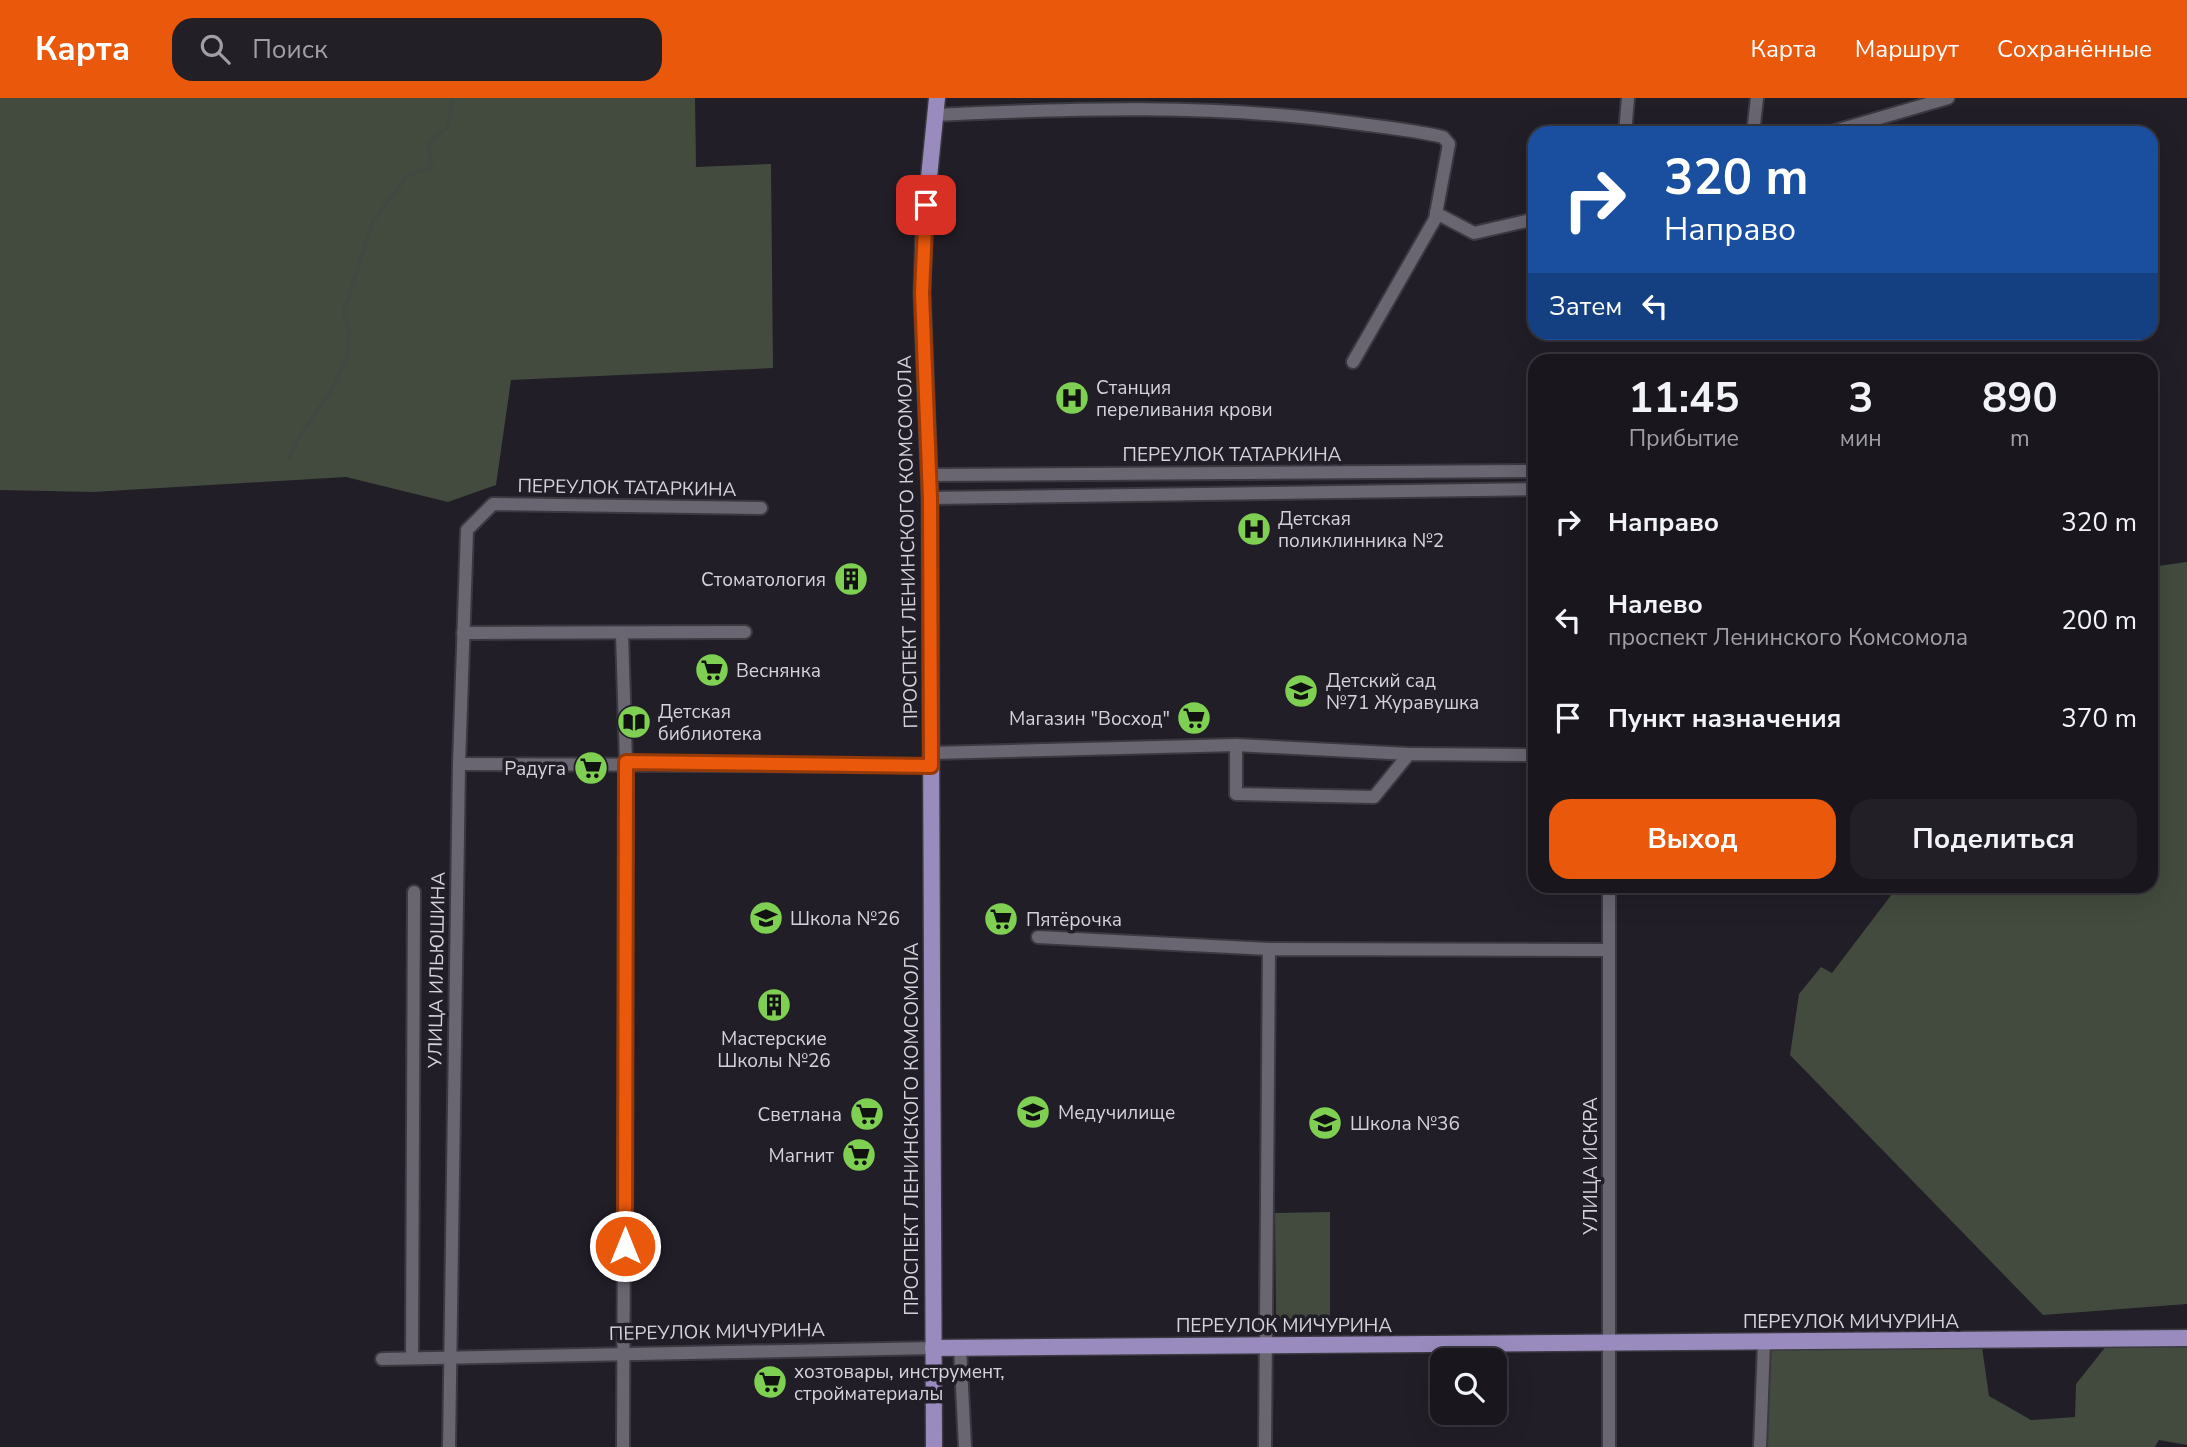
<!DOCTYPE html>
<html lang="ru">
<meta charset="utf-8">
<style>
body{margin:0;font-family:"Nunito Sans",sans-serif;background:#221f27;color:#f1f3f6;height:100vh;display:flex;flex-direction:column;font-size:26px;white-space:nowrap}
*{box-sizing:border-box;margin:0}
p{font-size:23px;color:#9f9fa4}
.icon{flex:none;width:38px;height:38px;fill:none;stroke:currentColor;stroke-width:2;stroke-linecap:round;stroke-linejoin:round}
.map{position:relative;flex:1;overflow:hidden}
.details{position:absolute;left:1528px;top:256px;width:630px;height:539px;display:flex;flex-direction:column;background:#19161e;border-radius:21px;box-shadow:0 7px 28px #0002,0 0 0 2px #37353c}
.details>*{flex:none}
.hud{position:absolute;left:1528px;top:28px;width:630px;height:214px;border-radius:21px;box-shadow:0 7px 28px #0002,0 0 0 2px #37353c;background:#1a4fa0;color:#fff;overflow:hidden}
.controls{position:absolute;left:1430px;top:1250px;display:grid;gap:14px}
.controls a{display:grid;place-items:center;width:77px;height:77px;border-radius:14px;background:#19161e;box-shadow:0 7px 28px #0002,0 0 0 2px #37353c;font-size:35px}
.pin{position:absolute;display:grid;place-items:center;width:60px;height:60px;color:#fff;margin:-30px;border-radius:14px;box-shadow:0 4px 10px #0006}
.me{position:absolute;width:77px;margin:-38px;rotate:0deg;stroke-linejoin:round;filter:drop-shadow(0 0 5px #0008)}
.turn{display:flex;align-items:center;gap:24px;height:147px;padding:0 21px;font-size:32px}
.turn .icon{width:91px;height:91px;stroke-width:2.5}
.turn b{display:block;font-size:49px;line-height:60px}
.then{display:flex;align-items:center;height:66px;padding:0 21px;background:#0003;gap:14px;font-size:26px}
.eta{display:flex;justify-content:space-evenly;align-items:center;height:119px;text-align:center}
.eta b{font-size:42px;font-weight:700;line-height:49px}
.button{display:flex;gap:14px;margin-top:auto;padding:14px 21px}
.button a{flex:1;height:80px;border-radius:21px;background:#ea580c;color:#fff;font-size:28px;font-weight:700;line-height:80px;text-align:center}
.button a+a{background:#221f27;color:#f1f3f6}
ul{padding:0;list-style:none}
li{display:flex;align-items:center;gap:21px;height:98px;padding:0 21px}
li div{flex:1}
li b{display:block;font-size:26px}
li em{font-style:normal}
header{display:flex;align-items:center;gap:42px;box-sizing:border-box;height:98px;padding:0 35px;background:#ea580c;color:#fff}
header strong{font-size:33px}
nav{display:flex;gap:38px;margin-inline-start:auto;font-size:24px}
.search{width:490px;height:63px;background:#221f27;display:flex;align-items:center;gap:18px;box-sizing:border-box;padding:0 24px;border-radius:21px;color:#9f9fa4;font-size:26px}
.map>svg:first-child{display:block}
.green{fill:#424b3e}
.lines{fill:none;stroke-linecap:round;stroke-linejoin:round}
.stream{stroke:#414741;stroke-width:3.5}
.minor-casing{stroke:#3b3940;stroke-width:16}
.major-casing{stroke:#3b3940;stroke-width:19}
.minor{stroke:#696672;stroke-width:12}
.major{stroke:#998bbe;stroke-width:16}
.route-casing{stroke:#983908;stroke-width:18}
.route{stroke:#ea580c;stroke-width:12}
.labels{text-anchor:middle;stroke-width:7;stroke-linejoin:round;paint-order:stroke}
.poi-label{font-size:19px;fill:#d5d3da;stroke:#211e28;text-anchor:start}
.street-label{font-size:19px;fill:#d5d3da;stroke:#211e28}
</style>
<header>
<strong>Карта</strong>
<div class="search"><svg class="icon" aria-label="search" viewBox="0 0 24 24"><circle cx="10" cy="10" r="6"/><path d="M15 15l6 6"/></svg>Поиск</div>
<nav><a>Карта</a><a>Маршрут</a><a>Сохранённые</a></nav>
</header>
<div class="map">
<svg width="2187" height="1349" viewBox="0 0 2187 1349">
<rect width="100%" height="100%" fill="#211e28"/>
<g class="green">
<polygon points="0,0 695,0 696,69 771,66 773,270 511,282 496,387 448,404 346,379 93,394 0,392"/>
<polygon points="2187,464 2187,1206 2043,1217 1790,957 1799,896 1821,869 1832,875 1898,788 2151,788 2151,469"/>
<polygon points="1330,1114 1330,1221 1276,1221 1275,1115"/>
<polygon points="2187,1244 2187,1347 2159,1342 2155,1349 1766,1349 1767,1249 1982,1249 1989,1298 2031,1322 2075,1319 2076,1286 2107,1247"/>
</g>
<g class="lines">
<polyline class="stream" points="289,361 297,342 332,291 347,260 349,234 344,213 373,123 408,77 431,69 429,44 447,30 453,0"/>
<g class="minor-casing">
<g id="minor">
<path d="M935,17c140,-7 279,-11 418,8 30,4 61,7 90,14l6,7 -14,75 -82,143"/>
<polyline points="1625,35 1628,0"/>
<polyline points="1753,35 1757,0"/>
<polyline points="1828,35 1948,0"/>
<polyline points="1436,115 1474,135 1535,121"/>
<polyline points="929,377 1535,373"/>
<polyline points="930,400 1535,391"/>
<polyline points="463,535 745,534"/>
<polyline points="622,535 626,665 623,1349"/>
<polyline points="1236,647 1409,656"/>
<polyline points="932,655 1236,647 1236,696 1374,699 1409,656 1535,657"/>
<polyline points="459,666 931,668"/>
<polyline points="1038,839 1269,851"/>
<polyline points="960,1249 965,1349"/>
<polyline points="412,1260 414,794"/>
<polyline points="382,1261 933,1250"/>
<polyline points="449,1349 459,666 467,432 493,406 761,410"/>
<polyline points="1265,1349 1269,851 1608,852"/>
<polyline points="1609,1349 1609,788"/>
<polyline points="1760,1349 1764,1245"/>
</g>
</g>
<g class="major-casing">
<g id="major">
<polyline points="933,1250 2187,1240"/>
<polyline points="934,1349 930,400 922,195 924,129 937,0"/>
</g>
</g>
<use href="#minor" class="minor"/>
<use href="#major" class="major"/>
</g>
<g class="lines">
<g class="route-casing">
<polyline id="route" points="625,1148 626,664 931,668 930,400 922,195 926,107"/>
</g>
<use href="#route" class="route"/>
</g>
<defs>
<g id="hospital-disc" transform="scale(1.75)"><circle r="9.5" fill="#7fd052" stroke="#211e28"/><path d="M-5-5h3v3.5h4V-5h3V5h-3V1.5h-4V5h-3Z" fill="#111"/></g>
<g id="building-disc" transform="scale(1.75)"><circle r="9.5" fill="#7fd052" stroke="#211e28"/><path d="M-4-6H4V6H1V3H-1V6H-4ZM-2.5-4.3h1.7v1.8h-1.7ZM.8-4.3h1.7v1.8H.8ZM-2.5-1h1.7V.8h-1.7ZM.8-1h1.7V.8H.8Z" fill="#111"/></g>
<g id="supermarket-disc" transform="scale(1.75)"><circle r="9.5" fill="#7fd052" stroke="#211e28"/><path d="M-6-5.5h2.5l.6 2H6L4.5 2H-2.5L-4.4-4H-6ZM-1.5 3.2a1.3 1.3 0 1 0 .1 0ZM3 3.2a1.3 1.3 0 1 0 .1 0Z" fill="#111"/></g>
<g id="school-disc" transform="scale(1.75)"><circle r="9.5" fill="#7fd052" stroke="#211e28"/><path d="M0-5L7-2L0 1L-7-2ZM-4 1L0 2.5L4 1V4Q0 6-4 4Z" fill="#111"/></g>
<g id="library-disc" transform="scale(1.75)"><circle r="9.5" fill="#7fd052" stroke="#211e28"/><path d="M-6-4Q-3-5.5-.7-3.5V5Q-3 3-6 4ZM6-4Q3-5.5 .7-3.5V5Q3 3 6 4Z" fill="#111"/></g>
<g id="university-disc" transform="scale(1.75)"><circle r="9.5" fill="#7fd052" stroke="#211e28"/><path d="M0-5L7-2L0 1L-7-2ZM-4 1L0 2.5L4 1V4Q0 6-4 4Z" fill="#111"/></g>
</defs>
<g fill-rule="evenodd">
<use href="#hospital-disc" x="1072" y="300"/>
<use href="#hospital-disc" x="1254" y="431"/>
<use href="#building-disc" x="851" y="481"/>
<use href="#supermarket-disc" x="712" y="572"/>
<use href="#school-disc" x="1301" y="593"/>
<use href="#supermarket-disc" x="1194" y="620"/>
<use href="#library-disc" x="634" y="624"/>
<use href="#supermarket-disc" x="591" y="670"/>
<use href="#school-disc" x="766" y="820"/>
<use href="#supermarket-disc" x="1001" y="821"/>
<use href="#building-disc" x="774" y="907"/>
<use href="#university-disc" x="1033" y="1014"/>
<use href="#supermarket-disc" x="867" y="1016"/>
<use href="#school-disc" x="1325" y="1025"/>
<use href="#supermarket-disc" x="859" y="1057"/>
<use href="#supermarket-disc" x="770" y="1284"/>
</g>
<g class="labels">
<g class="poi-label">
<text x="1096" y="296">Станция<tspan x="1096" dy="22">переливания крови</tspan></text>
<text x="1278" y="427">Детская<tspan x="1278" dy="22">поликлинника №2</tspan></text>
<text x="826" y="488" text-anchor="end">Стоматология</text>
<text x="736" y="579">Веснянка</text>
<text x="1326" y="589">Детский сад<tspan x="1326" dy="22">№71 Журавушка</tspan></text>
<text x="658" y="620">Детская<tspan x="658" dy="22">библиотека</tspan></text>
<text x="1170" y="627" text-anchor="end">Магазин "Восход"</text>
<text x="566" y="677" text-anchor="end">Радуга</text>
<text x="790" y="827">Школа №26</text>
<text x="1026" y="828">Пятёрочка</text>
<text x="774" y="947" text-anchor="middle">Мастерские<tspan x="774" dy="22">Школы №26</tspan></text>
<text x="1058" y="1021">Медучилище</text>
<text x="842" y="1023" text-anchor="end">Светлана</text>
<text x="1350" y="1032">Школа №36</text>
<text x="834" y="1064" text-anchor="end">Магнит</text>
<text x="794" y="1280">хозтовары, инструмент,<tspan x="794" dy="22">стройматериалы</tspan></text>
</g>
<g class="street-label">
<text x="1232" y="363">ПЕРЕУЛОК ТАТАРКИНА</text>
<text transform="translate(627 389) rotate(1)" y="7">ПЕРЕУЛОК ТАТАРКИНА</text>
<text transform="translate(907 444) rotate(-91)" y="7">ПРОСПЕКТ ЛЕНИНСКОГО КОМСОМОЛА</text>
<text transform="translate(436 872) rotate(-89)" y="7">УЛИЦА ИЛЬЮШИНА</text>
<text transform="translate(911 1031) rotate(-90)" y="7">ПРОСПЕКТ ЛЕНИНСКОГО КОМСОМОЛА</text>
<text transform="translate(1590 1068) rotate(-90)" y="7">УЛИЦА ИСКРА</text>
<text x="1851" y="1230">ПЕРЕУЛОК МИЧУРИНА</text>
<text x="1284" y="1234">ПЕРЕУЛОК МИЧУРИНА</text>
<text transform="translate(717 1233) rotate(-1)" y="7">ПЕРЕУЛОК МИЧУРИНА</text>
</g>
</g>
</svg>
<div class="controls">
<a><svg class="icon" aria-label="search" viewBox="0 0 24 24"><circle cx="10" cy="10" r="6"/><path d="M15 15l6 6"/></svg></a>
</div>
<div class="pin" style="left:926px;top:107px;background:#d93025"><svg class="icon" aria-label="arrive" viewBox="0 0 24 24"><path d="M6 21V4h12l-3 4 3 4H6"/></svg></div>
<svg class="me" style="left:625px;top:1148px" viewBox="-20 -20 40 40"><circle r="17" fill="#ea580c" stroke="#fff" stroke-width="3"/><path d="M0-11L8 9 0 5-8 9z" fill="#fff"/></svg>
<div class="hud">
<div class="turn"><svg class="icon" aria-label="right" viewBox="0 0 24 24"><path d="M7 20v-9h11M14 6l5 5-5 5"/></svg><div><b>320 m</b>Направо</div></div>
<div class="then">Затем<svg class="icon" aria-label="left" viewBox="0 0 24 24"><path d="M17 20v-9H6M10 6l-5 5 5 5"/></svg></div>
</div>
<section class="details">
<div class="eta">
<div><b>11:45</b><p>Прибытие</p></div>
<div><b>3</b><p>мин</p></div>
<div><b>890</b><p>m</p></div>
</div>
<ul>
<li><svg class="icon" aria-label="right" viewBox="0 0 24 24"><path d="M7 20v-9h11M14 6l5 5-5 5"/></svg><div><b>Направо</b></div><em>320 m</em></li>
<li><svg class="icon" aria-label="left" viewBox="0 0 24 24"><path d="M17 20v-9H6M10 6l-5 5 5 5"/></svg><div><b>Налево</b><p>проспект Ленинского Комсомола</p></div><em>200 m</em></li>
<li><svg class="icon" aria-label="arrive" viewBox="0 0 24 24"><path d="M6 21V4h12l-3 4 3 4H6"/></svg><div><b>Пункт назначения</b></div><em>370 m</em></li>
</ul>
<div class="button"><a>Выход</a><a>Поделиться</a></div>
</section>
</div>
